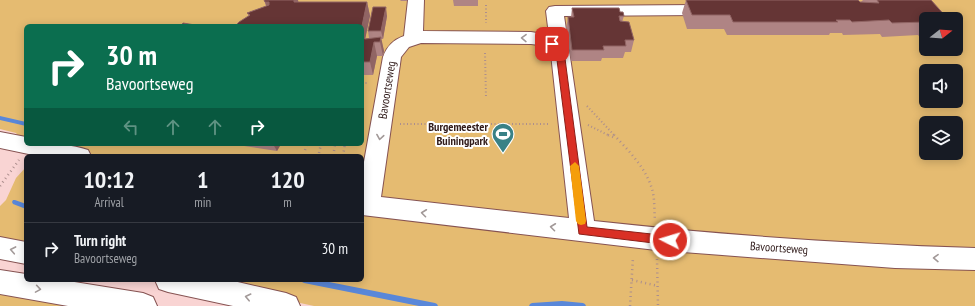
<!DOCTYPE html>
<style>
body{margin:0;font-family:"PT Sans Narrow",sans-serif;background:#242831;color:#f1f3f6;height:100vh;display:flex;flex-direction:column;font-size:15px;white-space:nowrap}
*{box-sizing:border-box;margin:0}
p{font-size:13px;color:#9ea1a6}
.icon{flex:none;width:22px;height:22px;fill:none;stroke:currentColor;stroke-width:2;stroke-linecap:round;stroke-linejoin:round}
.map{position:relative;flex:1;overflow:hidden}
.sheet{position:absolute;left:24px;top:154px;width:340px;height:128px;display:flex;flex-direction:column;background:#171b24;border-radius:6px;box-shadow:0 2px 10px #0003}
.sheet>*{flex:none}
.banner{position:absolute;left:24px;top:24px;width:340px;height:122px;border-radius:6px;box-shadow:0 2px 10px #0003;background:#0b6e4f;color:#fff;overflow:hidden}
.needle{width:26px;rotate:73deg}
.tools{position:absolute;left:919px;top:12px;display:grid;gap:8px}
.tools a{display:grid;place-items:center;width:44px;height:44px;border-radius:6px;background:#171b24;box-shadow:0 2px 10px #0003;font-size:20px}
.pin{position:absolute;display:grid;place-items:center;width:34px;height:34px;color:#fff;margin:-17px;border-radius:8px;box-shadow:0 2px 6px #0006}
.me{position:absolute;width:44px;margin:-22px;rotate:275deg;stroke-linejoin:round;filter:drop-shadow(0 0 3px #0008)}
.turn{display:flex;align-items:center;gap:14px;height:84px;padding:0 16px;font-size:18px}
.turn .icon{width:52px;height:52px;stroke-width:2.5}
.turn b{display:block;font-size:28px;line-height:34px}
.lanes{display:flex;align-items:center;height:38px;padding:0 16px;background:#0003;justify-content:center;gap:20px;direction:ltr}
.lanes .off{opacity:.35}
.eta{display:flex;justify-content:space-evenly;align-items:center;height:68px;text-align:center}
.eta b{font-size:24px;font-weight:600;line-height:28px}
ul{padding:0;list-style:none}
li{display:flex;align-items:center;gap:12px;height:52px;padding:0 16px;border-top:1px solid #363941}
li div{flex:1}
li b{display:block;font-size:15px}
li em{font-style:normal}
.map>svg:first-child{display:block}
.green{fill:#e5bb71;fill-rule:evenodd}
.lines{fill:none;stroke-linecap:round;stroke-linejoin:round}
.stream{fill:#5987d9;fill-rule:evenodd}
.minor-casing{stroke:#865352;stroke-width:2}
.major-casing{stroke:#865352;stroke-width:2}
.path-far1{stroke:#ac8e8d;stroke-width:2;stroke-dasharray:1 2.5;stroke-linecap:butt}
.path{stroke:#ac8e8d;stroke-width:2.5;stroke-dasharray:1 3.5;stroke-linecap:butt}
.minor{fill:#fff;fill-rule:evenodd}
.major{fill:#fff;fill-rule:evenodd}
.wall{fill:#af8484}
.shaded-wall{fill:#916564}
.building{fill:#653535;stroke:#916564}
.oneway{stroke:#a29998}
.route{fill:#d93025;stroke:#8d1f18}
.slow{fill:#f59e0b}
.labels{text-anchor:middle;stroke-width:4;stroke-linejoin:round;paint-order:stroke}
.street-label{font-size:12px;fill:#311c1b;stroke:#fff}
.poi-label{font-size:12px;font-weight:bold;fill:#311c1b;stroke:#fff;text-anchor:end}
</style>
<div class="map">
<svg width="975" height="306" viewBox="0 0 975 306">
<rect width="100%" height="100%" fill="#f9d4d3"/>
<g class="green">
<path d="M0,0h975v306h-661l-121,-26h169v-124h-330l-16,-23 -16,-4zM926,19h30v30h-30zM26,26h336v118h-336zM926,71h30v30h-30zM926,123h30v30h-30z"/>
<polygon points="26,167 26,247 0,243 0,206 6,200 16,178"/>
<polygon points="0,292 82,306 0,306"/>
</g>
<g class="lines">
<g class="stream">
<polygon points="0,116 26,122 26,126 0,120"/>
<polygon points="13,200 15,200 26,204 26,209 13,204 12,202"/>
<polygon points="301,280 319,280 435,303 437,304 438,306 419,306 304,283 302,282"/>
<polygon points="562,301 583,303 585,304 586,306 529,306 530,304 532,303"/>
</g>
<g class="minor-casing">
<g id="minor">
<path d="M408,0h16l-1,31 108,1 18,3 -3,-24 3,-4 6,-1 144,-1 6,1 3,4 -3,4 -6,1 -135,1 30,205c126,14 254,23 381,27v22l-80,-2 -239,-18 -294,-35v-42l21,-116c4,-11 10,-17 21,-21zM421,43l110,1 8,1 12,9 18,164 -188,-21 20,-140 8,-10z"/>
<path d="M0,132l26,5v7c21,0 41,-1 62,6l3,6h-53l-38,-8z"/>
</g>
</g>
<g class="major-casing">
<g id="major">
<polygon points="0,237 26,242 26,264 0,259"/>
<polygon points="0,270 26,274 26,280 62,280 143,293 153,297 157,306 68,306 0,294"/>
<polygon points="155,280 229,280 286,293 296,297 300,306 233,306 168,292 159,289"/>
</g>
</g>
<g class="path-far1">
<polyline points="486,5 486,23"/>
<polyline points="485,53 486,98"/>
<polyline points="362,83 369,83"/>
<polyline points="587,106 615,136"/>
<polyline points="400,124 549,124"/>
<polyline points="588,125 610,136"/>
</g>
<g class="path">
<polyline points="608,135 613,137"/>
<path d="M614,135c14,15 32,33 38,54 3,10 2,21 3,31"/>
<polyline points="305,150 307,144"/>
<polyline points="334,151 335,144"/>
<polyline points="319,153 321,144"/>
<polyline points="343,156 345,144"/>
<polyline points="0,186 19,160"/>
<polyline points="657,259 658,306"/>
<polyline points="632,280 658,286"/>
<polyline points="630,306 633,257"/>
</g>
<use href="#minor" class="minor"/>
<use href="#major" class="major"/>
</g>
<g class="wall">
<polygon points="264,0 298,0 298,2 367,2 370,16 365,39 369,38 368,31 387,16 383,39 381,39 384,51 383,56 377,56 373,75 362,75 362,26 249,16 247,13 266,6"/>
<polygon points="400,0 407,0 407,1 401,1"/>
<polygon points="453,0 478,0 478,6 454,6"/>
<polygon points="686,0 861,2 863,0 931,0 926,19 926,45 918,35 882,37 880,34 843,35 842,33 830,33 829,35 727,35 724,29 687,29 682,13"/>
<polygon points="572,8 620,12 624,16 622,22 634,40 631,52 625,52 623,58 602,58 601,61 571,61 566,29 568,17 571,17"/>
<polygon points="231,144 281,144 277,151"/>
</g>
<g class="shaded-wall">
<polygon points="294,0 298,0 300,9 294,2"/>
<polygon points="265,2 269,2 274,15 270,16"/>
<polygon points="367,2 370,16 363,49 362,46 362,26"/>
<polygon points="386,7 387,16 383,39 381,31"/>
<polygon points="381,37 384,51 383,56 380,42"/>
<polygon points="374,42 377,56 373,75 370,62"/>
<polygon points="273,144 281,144 277,151"/>
</g>
<g class="building">
<polygon points="264,0 294,0 294,2 367,2 362,26 235,26 239,22 250,15 247,13 269,5 269,2 265,2"/>
<polygon points="686,0 858,0 860,2 879,3 877,0 931,0 948,19 926,19 926,22 892,23 889,20 852,22 850,20 836,20 838,22 733,22 730,15 692,15"/>
<polygon points="373,7 386,7 381,31 368,31"/>
<polygon points="572,8 619,8 620,12 623,12 624,16 619,16 620,21 629,22 634,40 625,40 626,46 603,46 604,50 572,50 568,17 574,17"/>
<polygon points="183,23 201,26 180,26"/>
<polygon points="362,37 365,39 381,37 380,42 374,42 370,62 362,62"/>
</g>
<defs><path id="oneway-chevron" d="M-2-3.5L2.5 0L-2 3.5" fill="none" stroke-width="1.6" stroke-linecap="round" stroke-linejoin="round"/></defs>
<g class="oneway">
<use href="#oneway-chevron" transform="translate(524 38) rotate(-179)"/>
<use href="#oneway-chevron" transform="translate(380 137) rotate(99)"/>
<use href="#oneway-chevron" transform="translate(424 213) rotate(-173)"/>
<use href="#oneway-chevron" transform="translate(553 227) rotate(-173)"/>
<use href="#oneway-chevron" transform="translate(13 250) rotate(-169)"/>
<use href="#oneway-chevron" transform="translate(936 258) rotate(-179)"/>
<use href="#oneway-chevron" transform="translate(38 289) rotate(9)"/>
<use href="#oneway-chevron" transform="translate(248 297) rotate(-167)"/>
</g>
<polygon class="route" points="552,42 564,51 587,227 670,236 674,237 675,240 674,243 670,245 579,234 556,52 548,44"/>
<polygon class="slow" points="575,162 579,166 586,221 585,224 581,225 578,224 576,221 570,166"/>
<defs>
<g id="stadium-pin" transform="scale(1.15)"><path d="M0 17L-7.5 6A9.5 9.5 0 1 1 7.5 6Z" fill="#398186" stroke="#fff"/><path d="M0-5a6.5 5 0 1 0 0 10a6.5 5 0 1 0 0-10ZM-3.5-1.8h7v3.6h-7Z" fill="#fff"/></g>
</defs>
<g fill-rule="evenodd">
<use href="#stadium-pin" x="503" y="134"/>
</g>
<g class="labels">
<g class="street-label">
<text transform="translate(387 90) rotate(-81)" y="4">Bavoortseweg</text>
<text transform="translate(779 248) rotate(4)" y="4">Bavoortseweg</text>
</g>
<g class="poi-label">
<text x="488" y="131">Burgemeester<tspan x="488" dy="14">Buiningpark</tspan></text>
</g>
</g>
</svg>
<div class="tools">
<a><svg class="needle" viewBox="-14 -14 28 28"><path d="M0-13l5 13h-10z" fill="#e53935"/><path d="M0 13l5-13h-10z" fill="#9ea1a6"/></svg></a>
<a><svg class="icon" aria-label="sound" viewBox="0 0 24 24"><path d="M4 9h4l5-4v14l-5-4H4zM17 9q2 3 0 6"/></svg></a>
<a><svg class="icon" aria-label="layers" viewBox="0 0 24 24"><path d="M12 4l9 5-9 5-9-5zM3 14l9 5 9-5"/></svg></a>
</div>
<div class="pin" style="left:552px;top:44px;background:#d93025"><svg class="icon" aria-label="arrive" viewBox="0 0 24 24"><path d="M6 21V4h12l-3 4 3 4H6"/></svg></div>
<svg class="me" style="left:670px;top:240px" viewBox="-20 -20 40 40"><circle r="17" fill="#d93025" stroke="#fff" stroke-width="3"/><path d="M0-11L8 9 0 5-8 9z" fill="#fff"/></svg>
<div class="banner">
<div class="turn"><svg class="icon" aria-label="right" viewBox="0 0 24 24"><path d="M7 20v-9h11M14 6l5 5-5 5"/></svg><div><b>30 m</b>Bavoortseweg</div></div>
<div class="lanes"><svg class="icon off" aria-label="left" viewBox="0 0 24 24"><path d="M17 20v-9H6M10 6l-5 5 5 5"/></svg><svg class="icon off" aria-label="ahead" viewBox="0 0 24 24"><path d="M12 20V5M6 11l6-6 6 6"/></svg><svg class="icon off" aria-label="ahead" viewBox="0 0 24 24"><path d="M12 20V5M6 11l6-6 6 6"/></svg><svg class="icon" aria-label="right" viewBox="0 0 24 24"><path d="M7 20v-9h11M14 6l5 5-5 5"/></svg></div>
</div>
<section class="sheet">
<div class="eta">
<div><b>10:12</b><p>Arrival</p></div>
<div><b>1</b><p>min</p></div>
<div><b>120</b><p>m</p></div>
</div>
<ul>
<li><svg class="icon" aria-label="right" viewBox="0 0 24 24"><path d="M7 20v-9h11M14 6l5 5-5 5"/></svg><div><b>Turn right</b><p>Bavoortseweg</p></div><em>30 m</em></li>
</ul>
</section>
</div>
